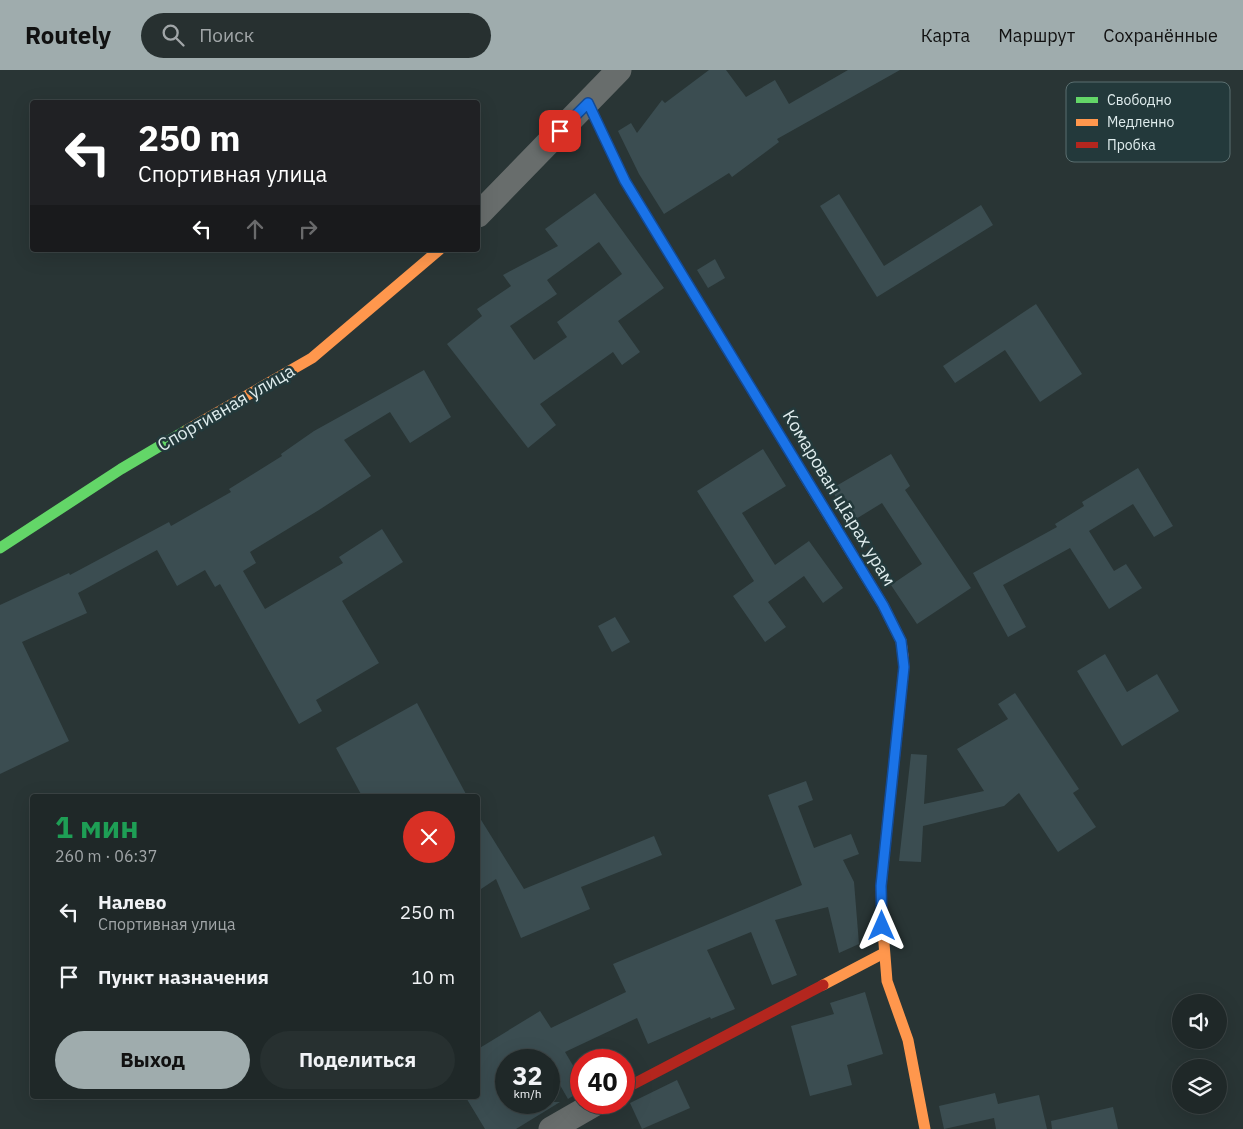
<!DOCTYPE html>
<html lang="ru">
<meta charset="utf-8">
<style>
body{margin:0;font-family:"IBM Plex Sans",sans-serif;background:#273030;color:#f1f3f6;height:100vh;display:flex;flex-direction:column;font-size:19px;white-space:nowrap}
*{box-sizing:border-box;margin:0}
p{font-size:16px;color:#a1a6a8}
.icon{flex:none;width:28px;height:28px;fill:none;stroke:currentColor;stroke-width:2;stroke-linecap:round;stroke-linejoin:round}
.map{position:relative;flex:1;overflow:hidden}
.panel{position:absolute;left:30px;top:724px;width:450px;height:305px;display:flex;flex-direction:column;background:#1f2828;border-radius:5px;box-shadow:0 5px 20px #0002,0 0 0 1px #3c4445}
.panel>*{flex:none}
.top-card{position:absolute;left:30px;top:30px;width:450px;height:152px;border-radius:5px;box-shadow:0 5px 20px #0002,0 0 0 1px #3c4445;background:#202124;color:#fff;overflow:hidden}
.tools{position:absolute;left:1172px;top:924px;display:grid;gap:10px}
.tools a{display:grid;place-items:center;width:55px;height:55px;border-radius:50%;background:#1f2828;box-shadow:0 5px 20px #0002,0 0 0 1px #3c4445;font-size:25px}
.speed{position:absolute;left:495px;top:979px;display:flex;gap:10px;font-size:25px;font-weight:700;text-align:center}
.speed>*{display:grid;place-content:center;width:65px;height:65px;border-radius:50%;background:#1f2828;box-shadow:0 5px 20px #0002,0 0 0 1px #3c4445;line-height:1}
.speed small{font-size:12px;font-weight:400}
.speed .limit{border:8px solid #d22;background:#fff;color:#111}
.pin{position:absolute;display:grid;place-items:center;width:42px;height:42px;color:#fff;margin:-21px;border-radius:10px;box-shadow:0 2px 8px #0006}
.me{position:absolute;width:55px;margin:-28px;rotate:0deg;stroke-linejoin:round;filter:drop-shadow(0 0 4px #0008)}
.turn{display:flex;align-items:center;gap:18px;height:105px;padding:0 25px;font-size:22px}
.turn .icon{width:65px;height:65px;stroke-width:2.5}
.turn b{display:block;font-size:35px;line-height:42px}
.lanes{display:flex;align-items:center;height:48px;padding:0 25px;background:#0003;justify-content:center;gap:25px;direction:ltr}
.lanes .off{opacity:.35}
.round{display:grid;place-items:center;flex:none;width:52px;height:52px;border-radius:26px;background:#273030}
.headline{display:flex;align-items:center;justify-content:space-between;height:85px;padding:0 25px}
h1{font-size:30px;font-weight:800;line-height:38px;color:#1e9e55}
.button{display:flex;gap:10px;margin-top:auto;padding:10px 25px}
.button a{flex:1;height:58px;border-radius:30px;background:#9facad;color:#111;font-size:20px;font-weight:800;line-height:58px;text-align:center}
.button a+a{background:#273030;color:#f1f3f6}
ul{padding:0;list-style:none}
li{display:flex;align-items:center;gap:15px;height:65px;padding:0 25px}
li div{flex:1}
li b{display:block;font-size:19px}
li em{font-style:normal}
header{display:flex;align-items:center;gap:30px;box-sizing:border-box;height:70px;padding:0 25px;background:#9facad;color:#111}
header strong{font-size:24px}
nav{display:flex;gap:28px;margin-inline-start:auto;font-size:18px}
.search{width:350px;height:45px;background:#273030;display:flex;align-items:center;gap:12px;box-sizing:border-box;padding:0 18px;border-radius:28px;color:#a1a6a8;font-size:19px}
.map>svg:first-child{display:block}
.building{fill:#3b4d51;fill-rule:evenodd}
.lines{fill:none;stroke-linecap:round;stroke-linejoin:round}
.street{stroke:#686d6c;stroke-width:25}
.fast{stroke:#63d668;stroke-width:11}
.slow{stroke:#ff974d;stroke-width:11}
.jam{stroke:#b3261e;stroke-width:11}
.route-casing{stroke:#114b97;stroke-width:12}
.route{stroke:#1a73e8;stroke-width:9}
.labels{text-anchor:middle;stroke-width:5;stroke-linejoin:round;paint-order:stroke}
.street-label{font-size:18px;fill:#dfeced;stroke:#23393b}
.key{fill:#23393b;stroke:#5b6f70;stroke-width:1}
.key-label{font-size:14px;fill:#dfeced}
</style>
<header>
<strong>Routely</strong>
<div class="search"><svg class="icon" aria-label="search" viewBox="0 0 24 24"><circle cx="10" cy="10" r="6"/><path d="M15 15l6 6"/></svg>Поиск</div>
<nav><a>Карта</a><a>Маршрут</a><a>Сохранённые</a></nav>
</header>
<div class="map">
<svg width="1243" height="1059" viewBox="0 0 1243 1059">
<rect width="100%" height="100%" fill="#293535"/>
<g class="building">
<polygon points="709,0 726,0 746,27 775,10 789,34 848,0 900,0 777,69 779,72 732,107 729,103 664,144 639,104 618,61 631,53 637,63 662,30 665,33"/>
<path d="M595,123l69,95 -46,33 22,31 -18,13 -9,-13 -73,52 16,21 -28,23 -81,-104 35,-28 -5,-7 34,-23 -8,-11 55,-29 -13,-17zM599,172l23,32 -65,48 10,15 -33,23 -24,-34 47,-32 -10,-14z"/>
<polygon points="839,124 884,196 981,135 993,155 877,227 820,136"/>
<polygon points="715,189 725,208 708,218 697,200"/>
<polygon points="1036,234 1082,304 1040,332 1005,280 955,313 943,296"/>
<polygon points="424,300 451,347 410,373 390,342 344,370 371,406 319,440 250,482 256,493 243,501 265,539 343,493 339,487 382,459 403,492 342,531 379,593 316,630 322,641 299,654 220,514 215,517 205,500 177,516 157,480 78,523 87,543 22,572 69,671 0,704 0,535 69,503 70,505 169,452 171,456 231,422 229,419 282,386 281,384 314,361"/>
<polygon points="763,379 786,416 742,443 775,495 809,471 843,518 823,533 804,506 768,532 786,557 765,572 733,526 754,511 697,421"/>
<polygon points="891,384 910,416 905,420 971,518 917,554 891,515 922,494 882,433 851,452 831,419"/>
<polygon points="1138,398 1173,456 1154,467 1133,434 1089,461 1114,501 1126,494 1142,518 1109,539 1070,478 1003,515 1026,557 1008,567 973,503 1057,457 1055,454 1084,436 1082,432"/>
<polygon points="615,547 630,572 612,582 598,556"/>
<polygon points="1105,584 1127,622 1157,604 1179,641 1122,676 1077,601"/>
<polygon points="1015,623 1079,719 1073,723 1096,757 1058,782 1019,723 1004,736 923,756 921,792 899,791 911,684 927,685 924,734 984,721 957,679 1008,649 998,634"/>
<polygon points="417,633 467,726 362,726 336,678"/>
<polygon points="806,711 813,730 798,736 814,778 851,764 859,784 843,790 854,812 859,874 839,883 828,837 775,850 797,905 772,915 751,862 707,880 735,939 711,949 710,947 648,974 637,948 565,982 581,1009 581,1021 568,1029 549,996 549,990 545,990 539,980 522,990 506,990 506,1032 560,1032 516,1059 485,1059 465,1026 478,1026 478,979 540,941 551,958 626,922 613,894 802,815 768,725"/>
<polygon points="478,745 524,819 654,766 662,785 581,817 590,839 521,868 496,809 478,821"/>
<polygon points="865,922 883,984 847,995 852,1015 810,1026 791,956 834,944 830,933"/>
<polygon points="677,1010 690,1038 642,1059 630,1033"/>
<polygon points="995,1023 998,1034 1039,1025 1047,1059 996,1059 994,1048 944,1059 939,1036"/>
<polygon points="1113,1037 1118,1059 1052,1059 1051,1051"/>
</g>
<g class="lines">
<g class="street">
<polyline points="478,145 619,0"/>
<polyline points="551,1059 598,1032"/>
</g>
<polyline class="fast" points="0,478 121,399 187,360"/>
<g class="slow">
<polyline points="187,360 312,288 439,180"/>
<polyline points="794,389 883,535 901,571 903,586"/>
<polyline points="882,848 887,911 908,970 925,1059"/>
<polyline points="823,915 884,883"/>
</g>
<g class="jam">
<polyline points="588,33 625,111 794,389"/>
<polyline points="882,848 881,816 904,597 903,586"/>
<polyline points="624,1019 823,915"/>
</g>
</g>
<g class="lines">
<g class="route-casing">
<polyline id="route" points="560,61 588,33 625,111 883,535 901,571 904,597 881,816 882,856"/>
</g>
<use href="#route" class="route"/>
</g>
<g class="labels">
<g class="street-label">
<text transform="translate(226 338) rotate(-30)" y="6">Спортивная улица</text>
<text transform="translate(839 428) rotate(59)" y="6">Комарован цIарах урам</text>
</g>
</g>
<rect x="1066" y="12" width="164" height="80" rx="8" class="key"/>
<rect x="1076" y="27" width="22" height="6" fill="#63d668"/>
<rect x="1076" y="49" width="22" height="7" fill="#ff974d"/>
<rect x="1076" y="72" width="22" height="6" fill="#b3261e"/>
<g class="key-label">
<text x="1107" y="35">Свободно</text>
<text x="1107" y="57">Медленно</text>
<text x="1107" y="80">Пробка</text>
</g>
</svg>
<div class="tools">
<a><svg class="icon" aria-label="sound" viewBox="0 0 24 24"><path d="M4 9h4l5-4v14l-5-4H4zM17 9q2 3 0 6"/></svg></a>
<a><svg class="icon" aria-label="layers" viewBox="0 0 24 24"><path d="M12 4l9 5-9 5-9-5zM3 14l9 5 9-5"/></svg></a>
</div>
<div class="speed"><div>32<small>km/h</small></div><div class="limit">40</div></div>
<div class="pin" style="left:560px;top:61px;background:#d93025"><svg class="icon" aria-label="arrive" viewBox="0 0 24 24"><path d="M6 21V4h12l-3 4 3 4H6"/></svg></div>
<svg class="me" style="left:882px;top:856px" viewBox="-20 -20 40 40"><path d="M0-17L14 15 0 8-14 15z" fill="#1a73e8" stroke="#fff" stroke-width="4"/></svg>
<div class="top-card">
<div class="turn"><svg class="icon" aria-label="left" viewBox="0 0 24 24"><path d="M17 20v-9H6M10 6l-5 5 5 5"/></svg><div><b>250 m</b>Спортивная улица</div></div>
<div class="lanes"><svg class="icon" aria-label="left" viewBox="0 0 24 24"><path d="M17 20v-9H6M10 6l-5 5 5 5"/></svg><svg class="icon off" aria-label="ahead" viewBox="0 0 24 24"><path d="M12 20V5M6 11l6-6 6 6"/></svg><svg class="icon off" aria-label="right" viewBox="0 0 24 24"><path d="M7 20v-9h11M14 6l5 5-5 5"/></svg></div>
</div>
<section class="panel">
<div class="headline"><div><h1>1 мин</h1><p>260 m · 06:37</p></div><a class="round" style="background:#d93025;color:#fff"><svg class="icon" aria-label="close" viewBox="0 0 24 24"><path d="M6 6l12 12M18 6L6 18"/></svg></a></div>
<ul>
<li><svg class="icon" aria-label="left" viewBox="0 0 24 24"><path d="M17 20v-9H6M10 6l-5 5 5 5"/></svg><div><b>Налево</b><p>Спортивная улица</p></div><em>250 m</em></li>
<li><svg class="icon" aria-label="arrive" viewBox="0 0 24 24"><path d="M6 21V4h12l-3 4 3 4H6"/></svg><div><b>Пункт назначения</b></div><em>10 m</em></li>
</ul>
<div class="button"><a>Выход</a><a>Поделиться</a></div>
</section>
</div>
